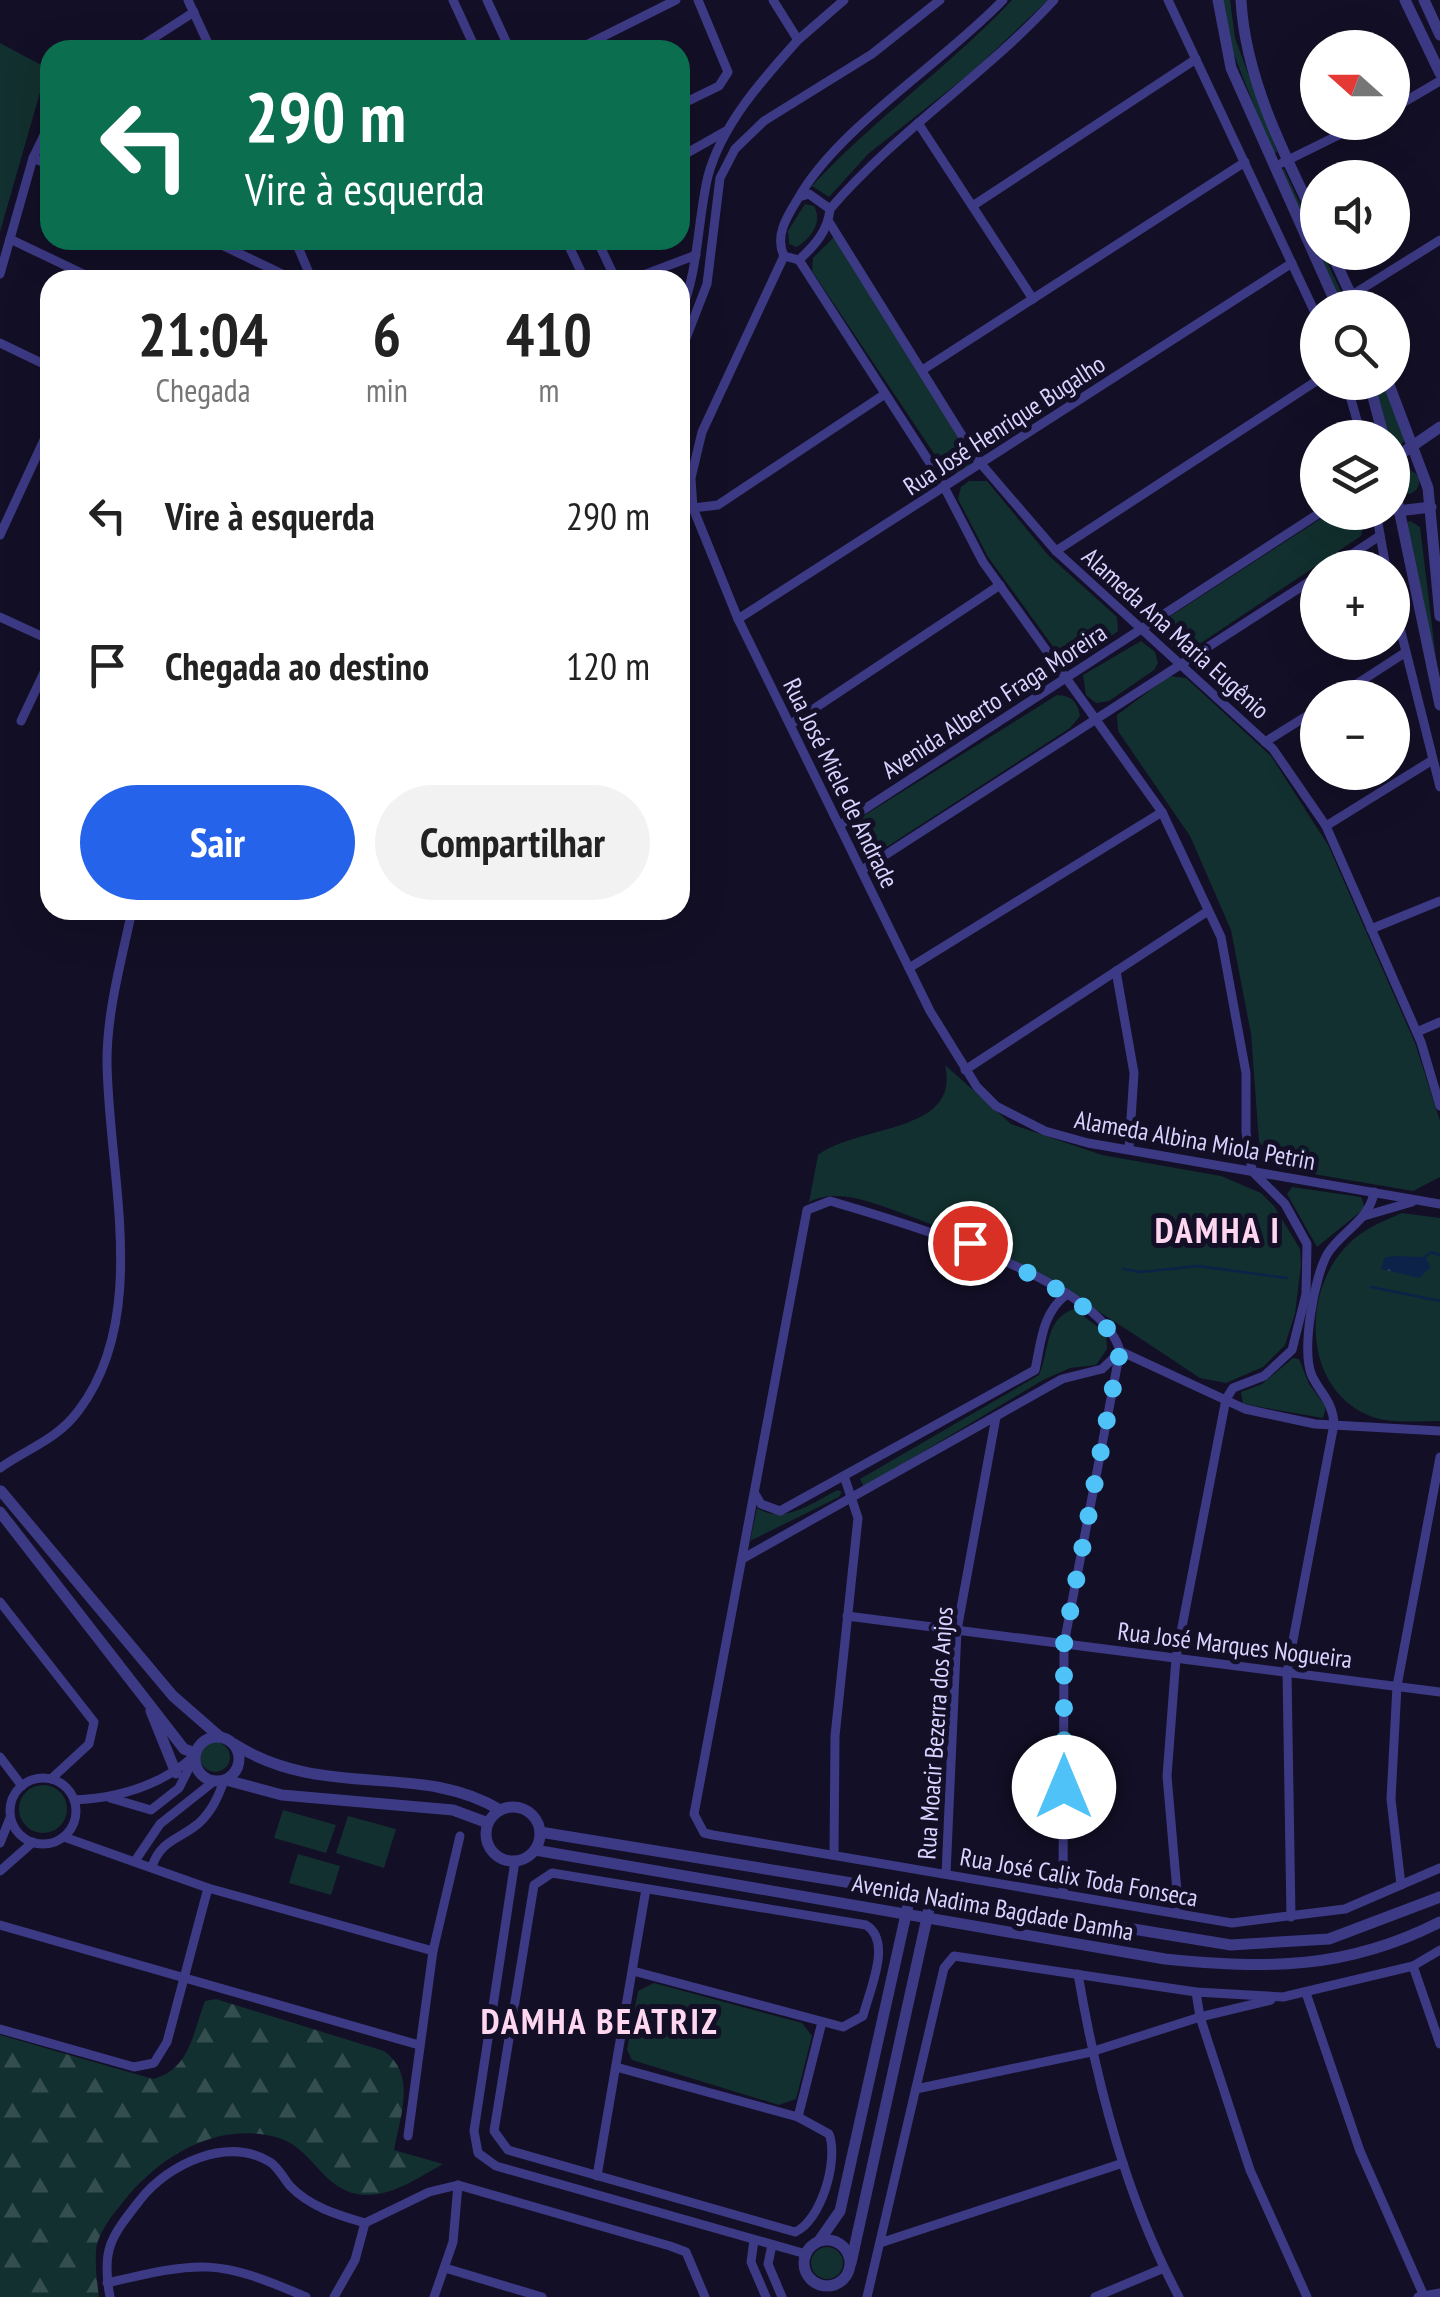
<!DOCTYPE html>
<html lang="pt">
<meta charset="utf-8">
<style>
body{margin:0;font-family:"PT Sans Narrow",sans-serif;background:#f2f2f2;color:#222;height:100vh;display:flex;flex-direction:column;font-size:38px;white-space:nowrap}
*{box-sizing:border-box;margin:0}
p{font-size:32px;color:#767676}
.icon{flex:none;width:55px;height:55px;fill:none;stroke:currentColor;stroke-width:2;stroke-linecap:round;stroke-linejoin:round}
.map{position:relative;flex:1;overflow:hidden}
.details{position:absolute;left:40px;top:270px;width:650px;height:650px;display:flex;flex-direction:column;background:#fff;border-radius:30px;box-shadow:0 10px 40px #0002}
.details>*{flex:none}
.top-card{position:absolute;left:40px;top:40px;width:650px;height:210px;border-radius:30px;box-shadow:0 10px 40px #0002;background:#0b6e4f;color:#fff;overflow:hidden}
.needle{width:65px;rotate:291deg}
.tools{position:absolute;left:1300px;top:30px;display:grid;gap:20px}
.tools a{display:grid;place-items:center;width:110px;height:110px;border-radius:50%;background:#fff;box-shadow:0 10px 40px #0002;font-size:50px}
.pin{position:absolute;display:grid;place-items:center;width:85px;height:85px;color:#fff;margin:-42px;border:5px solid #fff;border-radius:50%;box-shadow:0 2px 10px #0007}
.me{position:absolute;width:110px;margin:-55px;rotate:0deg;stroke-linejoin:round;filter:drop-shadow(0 0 8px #0008)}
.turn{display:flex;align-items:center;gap:35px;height:210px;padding:0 40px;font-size:45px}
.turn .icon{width:130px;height:130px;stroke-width:2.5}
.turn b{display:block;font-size:70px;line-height:85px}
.eta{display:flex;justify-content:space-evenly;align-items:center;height:170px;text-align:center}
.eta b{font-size:60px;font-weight:700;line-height:70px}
.action{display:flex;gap:20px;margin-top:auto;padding:20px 40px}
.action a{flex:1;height:115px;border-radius:60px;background:#2563eb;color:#fff;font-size:40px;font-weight:700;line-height:115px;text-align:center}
.action a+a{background:#f2f2f2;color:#222}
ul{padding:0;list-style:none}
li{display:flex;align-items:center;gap:30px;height:150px;padding:0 40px}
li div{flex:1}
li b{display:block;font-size:38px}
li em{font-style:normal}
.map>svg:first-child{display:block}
.green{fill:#12302f}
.forest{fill:url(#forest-firs)}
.water{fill:url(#water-ripples)}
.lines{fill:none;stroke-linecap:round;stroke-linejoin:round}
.stream{stroke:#0c2248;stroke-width:2.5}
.minor{stroke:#3d3a85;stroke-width:9}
.tertiary{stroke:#3d3a85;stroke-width:11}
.route{stroke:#4fc3f7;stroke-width:18;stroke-dasharray:0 32.4}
.labels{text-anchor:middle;stroke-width:10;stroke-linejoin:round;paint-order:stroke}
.street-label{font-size:25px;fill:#d9d4ff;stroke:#130f26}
.district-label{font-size:35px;font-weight:bold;letter-spacing:2.5px;fill:#ffd6f0;stroke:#130f26}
</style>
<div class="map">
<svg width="1440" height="2297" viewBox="0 0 1440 2297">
<defs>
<pattern id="forest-firs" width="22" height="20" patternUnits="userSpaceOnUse" patternTransform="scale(2.5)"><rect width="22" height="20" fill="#12302f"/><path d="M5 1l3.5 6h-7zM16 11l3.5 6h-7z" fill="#344d4e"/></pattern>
<pattern id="water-ripples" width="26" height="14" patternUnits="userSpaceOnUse" patternTransform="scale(2.5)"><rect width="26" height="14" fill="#0c2248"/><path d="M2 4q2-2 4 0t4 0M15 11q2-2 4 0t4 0" fill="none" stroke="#2f4163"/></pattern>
</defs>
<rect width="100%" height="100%" fill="#130f26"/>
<g class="green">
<path d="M1012,0h36l-75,71 -105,83 -39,43 -17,-11c62,-67 137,-119 200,-186z"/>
<polygon points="1223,0 1230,0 1235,38 1277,152 1273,154 1233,52"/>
<polygon points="0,43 47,68 0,232"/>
<polygon points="1284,169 1317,241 1318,252 1323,253 1348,307 1340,307 1279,171"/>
<path d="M805,204l9,2c9,16 -3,32 -17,41l-8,-3 -1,-13z"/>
<polygon points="834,237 965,449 971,464 959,474 947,473 812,271 813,258"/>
<polygon points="1371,383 1383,383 1405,439 1401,445 1393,445 1392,438 1386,437"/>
<circle cx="1407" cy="482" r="12"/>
<polygon points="969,481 987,481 1048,555 1117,617 1118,631 1072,665 1062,659 988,557 958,499 961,487"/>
<polygon points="1331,512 1366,513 1361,536 1189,651 1176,650 1164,639 1169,617"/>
<polygon points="1410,521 1420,527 1440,692 1405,523"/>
<polygon points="1141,641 1155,652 1158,663 1154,670 1109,701 1096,703 1086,695 1083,675"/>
<polygon points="1169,676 1186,678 1271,756 1328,845 1415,1043 1440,1121 1440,1177 1413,1191 1278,1168 1259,1142 1251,1034 1231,930 1190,836 1118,731 1117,715"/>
<path d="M1057,695c15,1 20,6 23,21l-10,12 -188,122 -20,-1 -8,-11 3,-18z"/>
<path d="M945,1065l66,59 91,31 119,21 40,17 13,13 26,43 1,16 -6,49 -10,31 -22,22 -37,16 -26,-5c-101,-67 -180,-122 -296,-164 -29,-11 -67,-27 -95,-12l9,-47c41,-31 143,-21 127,-90z"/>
<polygon points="1292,1187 1361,1197 1365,1208 1317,1247 1287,1194"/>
<path d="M1402,1213l38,5v203c-20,0 -52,3 -70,-5 -65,-26 -69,-118 -27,-166 17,-20 36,-27 59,-37z"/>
<path d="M1074,1309l32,24 1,16 -11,16 -26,3 -27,12 -179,107 -4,-8 179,-104c11,-25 5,-56 35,-66z"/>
<polygon points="1293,1358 1299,1359 1309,1384 1326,1407 1323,1418 1243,1404 1241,1392 1262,1384"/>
<path d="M838,1490l4,2 -3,5 -89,44 7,-33c28,17 54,-5 81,-18z"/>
<circle cx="215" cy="1757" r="15"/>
<circle cx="43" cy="1809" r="24"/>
<polygon points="283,1810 336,1825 326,1853 274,1838"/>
<polygon points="348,1816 396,1829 384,1868 336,1853"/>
<polygon points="298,1854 340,1866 331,1895 289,1883"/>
<polygon points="654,1983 802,2023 812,2036 796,2099 779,2105 632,2060 627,2050 638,1991"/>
<circle cx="827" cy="2263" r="16"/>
</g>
<path class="forest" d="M216,1999l168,52c33,23 16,66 10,99l49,14c-24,13 -48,31 -77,31 -42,-1 -52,-46 -87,-57 -65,-19 -126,22 -163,73 -7,8 -16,22 -19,33 -3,15 0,38 2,53h-99v-262l153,44c37,-9 40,-47 52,-78z"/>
<polygon class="water" points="1393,1256 1425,1257 1431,1267 1419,1278 1381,1269 1384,1258"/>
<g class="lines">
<g class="stream">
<polyline points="1425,1257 1431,1252 1440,1255"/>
<polyline points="1123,1269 1141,1272 1198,1266 1287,1278"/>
<polyline points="1371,1287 1440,1301"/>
</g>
<g class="minor">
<polyline points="188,0 211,50"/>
<polyline points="453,0 476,50"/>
<polyline points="487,0 510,50"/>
<polyline points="773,0 798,40 844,0"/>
<polyline points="1168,0 1318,319"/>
<polyline points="135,50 194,12"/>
<polyline points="576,50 676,0"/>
<polyline points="680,105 719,86 728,72 698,0"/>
<polyline points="1392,109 1440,81"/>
<polyline points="918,123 1033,299"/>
<polyline points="680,157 726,131"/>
<polyline points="33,158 50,165"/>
<polyline points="1282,163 1365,122"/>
<path d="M809,194l21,15c-2,22 -15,36 -31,51l-15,-4c-10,-21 4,-41 15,-59z"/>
<path d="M799,197c40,-70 144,-134 204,-197"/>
<polyline points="974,205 1196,59"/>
<path d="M830,209c67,-78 154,-133 224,-209"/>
<polyline points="829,222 976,458 1056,551 1273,749 1326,826 1421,1042 1440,1106"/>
<polyline points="10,239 96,280"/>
<polyline points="211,240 295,280"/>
<polyline points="295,240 312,280"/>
<polyline points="566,240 585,280"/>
<polyline points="597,240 616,280"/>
<polyline points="784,256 702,432 691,478 693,508 738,619 930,1011 977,1087 996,1106 1045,1131 1088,1143 1440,1204"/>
<polyline points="799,260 939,477 983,562 1162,812 1221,937 1246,1073 1246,1132 1252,1171 1285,1204 1307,1244 1306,1294 1292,1350 1264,1376 1233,1388 1226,1399 1176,1658 1167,1776 1179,1914"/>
<polyline points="0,274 33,158 50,123"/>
<polyline points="630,280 696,255"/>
<polyline points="1352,295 1440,240"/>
<path d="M680,314c19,-43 17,-92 28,-138 14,-52 55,-97 90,-136"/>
<polyline points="0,343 50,367"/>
<polyline points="680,354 707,284 720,178 735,149 764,121 872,54 940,0"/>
<polyline points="924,369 1245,162"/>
<polyline points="1346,382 1362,438"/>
<polyline points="693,508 718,505 885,394"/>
<polyline points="1376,512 1386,568"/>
<polyline points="0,535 50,427"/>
<polyline points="1056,551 1318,380"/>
<polyline points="1331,568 1378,537"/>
<polyline points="1392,596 1440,787"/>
<polyline points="0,617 50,640"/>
<polyline points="738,619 1292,263"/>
<polyline points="1335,698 1406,652"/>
<polyline points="21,721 50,660"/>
<polyline points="791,724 1000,585"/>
<polyline points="1265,742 1318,709"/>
<polyline points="840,825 1321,512"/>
<polyline points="1326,826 1431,761"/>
<polyline points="862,870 1318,576"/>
<polyline points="1371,929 1440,901"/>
<polyline points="909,968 1162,812"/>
<polyline points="1116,971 1134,1073 1129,1149"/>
<polyline points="1417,1032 1440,1022"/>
<polyline points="965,1070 1208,911"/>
<polyline points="1364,1216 1412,1202"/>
<polyline points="1120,1351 1245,1409 1315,1424 1440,1431"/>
<path d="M0,1468c28,-20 57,-28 79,-58 72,-96 29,-237 28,-349 0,-51 15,-102 25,-151"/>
<path d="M755,1494l6,10 19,7 255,-141c6,-27 7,-57 31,-75"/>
<polyline points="742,1559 1062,1379 1102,1369 1119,1353"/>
<polyline points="0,1602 94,1722 89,1744 51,1779"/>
<polyline points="847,1616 1440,1692"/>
<polyline points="0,1757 22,1786"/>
<circle cx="43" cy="1811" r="33"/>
<polyline points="110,1798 151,1810 179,1788 192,1762"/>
<path d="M74,1800c46,-2 86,-14 120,-44"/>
<polyline points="64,1837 208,1888 433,1951"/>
<polyline points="0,1843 10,1818"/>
<polyline points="834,1855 835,1736 858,1518 844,1476"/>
<polyline points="135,1861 160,1824 213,1782"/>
<polyline points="515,1861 474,2131 478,2153 496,2166 806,2254"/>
<path d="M152,1866c10,-27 27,-26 47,-43 13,-12 19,-26 25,-42"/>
<polyline points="0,1871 33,1842"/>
<polyline points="946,1874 957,1630 996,1417"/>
<polyline points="1401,1885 1391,1799 1397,1686 1440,1457"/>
<path d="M1063,1894l1,-250 56,-293c-20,-73 -222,-130 -290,-150l-23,9 -113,604 10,19 9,2 519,88 113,-14 95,-41"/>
<path d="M1291,1917l-4,-245 47,-248c-1,-22 -13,-30 -22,-48 -11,-25 2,-100 16,-123 14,-22 42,-33 46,-61"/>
<polyline points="0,1925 419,2045"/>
<polyline points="1413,1966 1440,2044"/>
<path d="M1078,1974c19,111 48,224 101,323"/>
<polyline points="1196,1992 1200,2017 1250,2170 1307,2297"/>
<polyline points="1306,1993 1360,2151 1424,2296"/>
<polyline points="0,2029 134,2067 154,2063 167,2042 208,1888"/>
<path d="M616,2067l182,50 31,17c10,26 -8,87 -34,98l-287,-82 -14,-19 40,-246 18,-12 314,52c27,16 3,66 -3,91l-20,11 -210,-56"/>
<polyline points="916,2089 1091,2052 1200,2017 1271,2000"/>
<polyline points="798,2117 822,2022"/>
<polyline points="408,2136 433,1951 460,1836"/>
<polyline points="597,2176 646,1889"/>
<polyline points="754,2240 751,2262 766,2297"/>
<polyline points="880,2243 1123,2163"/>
<polyline points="772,2245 768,2264 782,2297"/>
<polyline points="445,2268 542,2297"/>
<path d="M107,2283c95,-22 109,-25 199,14"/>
<path d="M110,2297c-9,-48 1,-60 30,-97 28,-36 87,-64 130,-38 9,6 13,16 20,24 20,21 48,29 75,37l64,-31 29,-7 212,61 16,6 19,45"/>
<polyline points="334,2297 355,2260 365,2223"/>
<polyline points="434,2297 453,2242 458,2185"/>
<polyline points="867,2297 944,1968 954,1956 1196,1992 1283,1997 1413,1966 1440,1950"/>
<polyline points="1095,2297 1164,2268"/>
<polyline points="1418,2297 1440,2293"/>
</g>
<g class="tertiary">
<polyline points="1218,0 1231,68 1338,308"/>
<path d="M1241,0c4,78 43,154 77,224"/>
<polyline points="1405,0 1440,73"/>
<polyline points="1424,0 1440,35"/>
<polyline points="1331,252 1357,308"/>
<polyline points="1369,382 1384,438"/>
<polyline points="1388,382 1428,488 1440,616"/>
<polyline points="1392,460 1440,427"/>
<polyline points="1392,476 1440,705"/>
<polyline points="1398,511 1431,507"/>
<polyline points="1,1491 173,1696 220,1737"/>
<polyline points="0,1512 184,1749 195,1753"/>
<polyline points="151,1711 176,1773"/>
<circle cx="217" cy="1759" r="22"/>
<path d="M234,1744c90,57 185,17 266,66"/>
<polyline points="226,1780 282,1795 453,1810 488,1823"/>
<circle cx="513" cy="1834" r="27"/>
<polyline points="540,1832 1231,1945 1329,1939 1440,1897"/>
<path d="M535,1850l630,109c102,10 181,11 275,-37"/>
<circle cx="827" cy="2263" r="23"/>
<polyline points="819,2241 840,2211 911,1892"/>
<polyline points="851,2263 932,1895"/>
</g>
</g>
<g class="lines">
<path class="route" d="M970,1243c41,23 137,62 150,108l-56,293v143"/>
</g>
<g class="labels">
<g class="street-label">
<text transform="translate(1004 425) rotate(-33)" y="9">Rua José Henrique Bugalho</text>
<text transform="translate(1176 633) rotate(42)" y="9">Alameda Ana Maria Eugênio</text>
<text transform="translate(994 701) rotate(-33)" y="9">Avenida Alberto Fraga Moreira</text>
<text transform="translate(841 783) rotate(64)" y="9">Rua José Miele de Andrade</text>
<text transform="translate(1195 1140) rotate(10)" y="9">Alameda Albina Miola Petrin</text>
<text transform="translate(1235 1645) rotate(7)" y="9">Rua José Marques Nogueira</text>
<text transform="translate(935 1733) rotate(-86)" y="9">Rua Moacir Bezerra dos Anjos</text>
<text transform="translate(1079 1877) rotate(10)" y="9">Rua José Calix Toda Fonseca</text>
<text transform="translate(993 1907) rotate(10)" y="9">Avenida Nadima Bagdade Damha</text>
</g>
<g class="district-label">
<text x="1218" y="1243">DAMHA I</text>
<text x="600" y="2034">DAMHA BEATRIZ</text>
</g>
</g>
</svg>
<div class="tools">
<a><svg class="needle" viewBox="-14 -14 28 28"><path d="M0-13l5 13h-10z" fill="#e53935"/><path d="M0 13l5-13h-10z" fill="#767676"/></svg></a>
<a><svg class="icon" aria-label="sound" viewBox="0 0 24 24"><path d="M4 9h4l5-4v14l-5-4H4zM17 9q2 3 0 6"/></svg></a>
<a><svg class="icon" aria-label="search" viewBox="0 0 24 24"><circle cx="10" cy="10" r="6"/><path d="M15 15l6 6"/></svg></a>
<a><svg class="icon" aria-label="layers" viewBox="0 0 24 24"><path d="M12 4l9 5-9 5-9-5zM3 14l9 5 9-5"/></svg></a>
<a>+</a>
<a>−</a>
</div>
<div class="pin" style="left:970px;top:1243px;background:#d93025"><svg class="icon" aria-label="arrive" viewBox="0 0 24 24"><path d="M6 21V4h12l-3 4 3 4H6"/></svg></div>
<svg class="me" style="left:1064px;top:1787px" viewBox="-20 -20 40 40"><circle r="19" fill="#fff"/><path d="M0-13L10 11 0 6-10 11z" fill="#4fc3f7"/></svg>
<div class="top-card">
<div class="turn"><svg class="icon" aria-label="left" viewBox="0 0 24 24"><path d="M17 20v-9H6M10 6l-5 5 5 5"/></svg><div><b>290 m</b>Vire à esquerda</div></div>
</div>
<section class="details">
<div class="eta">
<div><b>21:04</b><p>Chegada</p></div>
<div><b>6</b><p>min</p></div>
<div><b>410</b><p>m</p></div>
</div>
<ul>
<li><svg class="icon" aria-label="left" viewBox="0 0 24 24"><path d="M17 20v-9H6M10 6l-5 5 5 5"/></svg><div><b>Vire à esquerda</b></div><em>290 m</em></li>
<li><svg class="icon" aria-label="arrive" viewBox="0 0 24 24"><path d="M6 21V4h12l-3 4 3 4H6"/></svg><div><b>Chegada ao destino</b></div><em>120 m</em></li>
</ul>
<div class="action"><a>Sair</a><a>Compartilhar</a></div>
</section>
</div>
